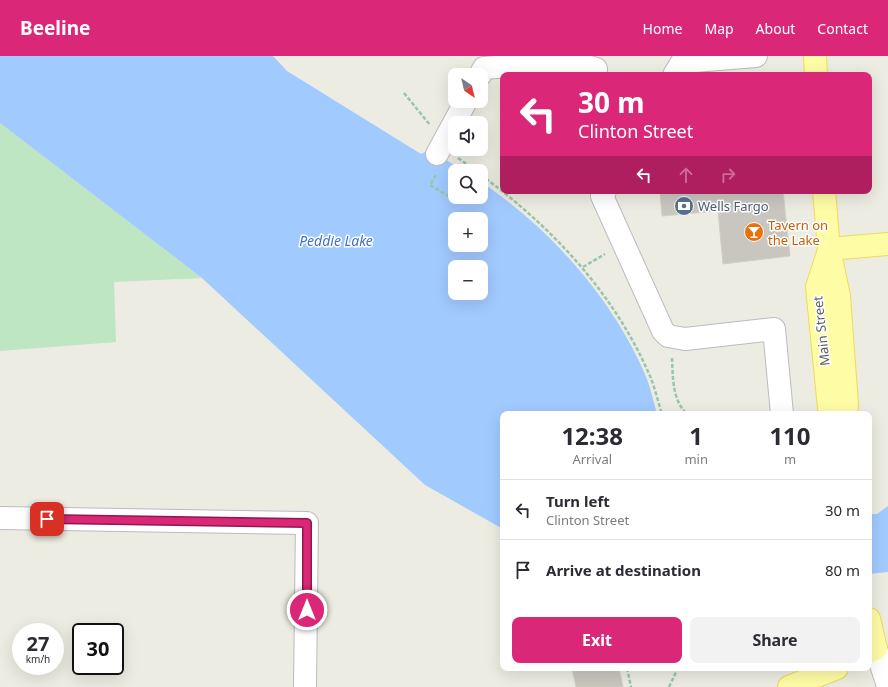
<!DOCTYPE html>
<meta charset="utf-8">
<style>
body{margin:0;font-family:"Noto Sans",sans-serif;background:#f2f2f3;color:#2b2b33;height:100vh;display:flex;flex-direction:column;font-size:15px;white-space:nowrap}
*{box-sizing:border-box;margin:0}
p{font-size:13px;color:#7c7c81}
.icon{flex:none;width:22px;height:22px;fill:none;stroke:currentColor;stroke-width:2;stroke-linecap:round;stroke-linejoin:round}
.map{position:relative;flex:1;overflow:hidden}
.side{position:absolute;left:500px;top:355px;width:372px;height:260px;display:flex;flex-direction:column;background:#fff;border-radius:8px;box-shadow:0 4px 16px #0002}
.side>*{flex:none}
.hud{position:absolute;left:500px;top:16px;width:372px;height:122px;border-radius:8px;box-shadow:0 4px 16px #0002;background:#db2777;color:#fff;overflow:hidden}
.needle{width:26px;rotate:145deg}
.fabs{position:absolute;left:448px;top:12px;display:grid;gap:8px}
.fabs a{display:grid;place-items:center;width:40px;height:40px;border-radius:8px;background:#fff;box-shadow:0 4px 16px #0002;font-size:20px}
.speed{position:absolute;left:12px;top:567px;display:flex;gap:8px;font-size:20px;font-weight:700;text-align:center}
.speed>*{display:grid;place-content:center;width:52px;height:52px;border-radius:50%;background:#fff;box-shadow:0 4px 16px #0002;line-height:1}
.speed small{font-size:10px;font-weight:400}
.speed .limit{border:2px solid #111;border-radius:6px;background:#fff;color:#111}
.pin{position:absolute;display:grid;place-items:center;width:34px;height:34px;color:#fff;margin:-17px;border-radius:8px;box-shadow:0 2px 6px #0006}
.me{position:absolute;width:44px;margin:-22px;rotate:0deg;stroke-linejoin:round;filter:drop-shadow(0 0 3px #0008)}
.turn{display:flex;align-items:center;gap:14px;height:84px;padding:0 12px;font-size:18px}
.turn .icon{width:52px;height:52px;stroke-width:2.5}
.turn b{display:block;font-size:28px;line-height:34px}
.lanes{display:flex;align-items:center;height:38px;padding:0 12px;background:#0003;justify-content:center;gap:20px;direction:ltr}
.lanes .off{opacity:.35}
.eta{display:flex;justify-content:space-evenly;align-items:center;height:68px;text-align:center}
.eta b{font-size:24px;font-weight:700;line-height:28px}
.action{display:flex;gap:8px;margin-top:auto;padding:8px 12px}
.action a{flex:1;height:46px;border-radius:8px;background:#db2777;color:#fff;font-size:16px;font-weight:700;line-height:46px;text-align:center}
.action a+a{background:#f2f2f3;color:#2b2b33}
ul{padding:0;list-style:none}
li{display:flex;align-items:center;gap:12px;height:60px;padding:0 12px;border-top:1px solid #e1e1e2}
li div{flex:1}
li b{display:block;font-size:15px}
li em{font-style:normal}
header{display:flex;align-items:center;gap:24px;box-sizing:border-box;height:56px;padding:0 20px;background:#db2777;color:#fff}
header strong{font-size:19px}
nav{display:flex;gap:22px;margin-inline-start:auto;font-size:14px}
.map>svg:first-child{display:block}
.green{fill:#bee6c3}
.water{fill:#a1caff;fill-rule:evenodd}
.building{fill:#c8c6bf;stroke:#d2cfc0}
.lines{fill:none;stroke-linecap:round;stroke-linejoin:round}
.minor-casing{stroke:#babbc1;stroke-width:24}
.major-casing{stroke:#f2da56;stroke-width:24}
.path{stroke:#97c6aa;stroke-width:2.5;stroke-dasharray:4 2;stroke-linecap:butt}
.minor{stroke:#fff;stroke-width:22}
.major{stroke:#fffca6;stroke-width:22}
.route-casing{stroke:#8e194d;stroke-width:10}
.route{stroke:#db2777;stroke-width:7}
.labels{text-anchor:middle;stroke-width:3;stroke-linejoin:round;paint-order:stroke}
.service-label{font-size:13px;fill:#4e5e75;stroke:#fff;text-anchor:start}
.food-label{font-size:13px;fill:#c56008;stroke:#fff;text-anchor:start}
.street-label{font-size:13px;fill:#5a5d63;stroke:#fff}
.water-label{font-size:14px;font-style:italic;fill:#4271c3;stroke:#fff}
</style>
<header>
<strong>Beeline</strong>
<nav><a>Home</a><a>Map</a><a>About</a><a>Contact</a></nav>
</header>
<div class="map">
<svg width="888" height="631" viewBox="0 0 888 631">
<rect width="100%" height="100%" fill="#edece2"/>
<polygon class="green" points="0,67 202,222 114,226 116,286 0,295"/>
<g class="water">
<path d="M0,0h273l14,15 134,83 8,-4 36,21h-10v26h26v-15c70,47 134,119 166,197 4,11 7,24 10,35h-154v115l-78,-44 -223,-207 -202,-155zM455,163h26v26h-26zM455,211h26v26h-26z"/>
<polygon points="888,450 888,516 869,518 869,458 877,458"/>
</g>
<g class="building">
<polygon points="660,135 783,135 790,200 723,208 718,155 662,160"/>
<polygon points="572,612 619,612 623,631 576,631"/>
</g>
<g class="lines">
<g class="minor-casing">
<g id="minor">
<polyline points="480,19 484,12 570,5 596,13"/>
<polyline points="674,19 682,6 756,0"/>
<polyline points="437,98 466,45"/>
<polyline points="605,135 602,140 663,275 668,280 685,283 774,273 782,358"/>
<polyline points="0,462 307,467 305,631"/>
<polyline points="876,593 888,630"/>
</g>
</g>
<g class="major-casing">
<g id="major">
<polyline points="815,0 816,19"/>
<polyline points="824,135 829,193 839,240 847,349 846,358"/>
<polyline points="829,193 888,188"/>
<polyline points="829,194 817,231 829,352 832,358"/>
<polyline points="869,563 876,593 869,596"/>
<polyline points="789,631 837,612"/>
</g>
</g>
<g class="path">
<polyline points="404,37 430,69"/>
<polyline points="458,102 476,115"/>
<polyline points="436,119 430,129 460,147"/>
<path d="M481,119c72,53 133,118 169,201 5,12 8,26 12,38"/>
<polyline points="583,211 605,198"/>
<path d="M672,302c1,19 0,42 15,56"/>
<polyline points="627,612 631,631"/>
<polyline points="669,631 678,612"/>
</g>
<use href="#minor" class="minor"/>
<use href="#major" class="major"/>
</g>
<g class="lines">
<g class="route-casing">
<polyline id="route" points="47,463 307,467 307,554"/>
</g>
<use href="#route" class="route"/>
</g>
<defs>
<g id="bank-disc" transform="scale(1)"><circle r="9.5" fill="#5c6f8a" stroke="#fff"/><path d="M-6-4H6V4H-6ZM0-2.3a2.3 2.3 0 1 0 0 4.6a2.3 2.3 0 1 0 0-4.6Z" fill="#fff"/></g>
<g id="bar-disc" transform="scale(1)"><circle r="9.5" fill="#e8710a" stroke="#fff"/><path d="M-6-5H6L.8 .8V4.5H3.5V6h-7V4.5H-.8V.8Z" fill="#fff"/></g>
</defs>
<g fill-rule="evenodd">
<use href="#bank-disc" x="684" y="150"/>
<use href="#bar-disc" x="754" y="176"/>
</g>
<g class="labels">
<g class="service-label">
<text x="698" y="155">Wells Fargo</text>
</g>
<g class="food-label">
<text x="768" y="174">Tavern on<tspan x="768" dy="15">the Lake</tspan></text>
</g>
<g class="street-label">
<text transform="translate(821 275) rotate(-96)" y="5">Main Street</text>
</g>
<g class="water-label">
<text x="336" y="190">Peddie Lake</text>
</g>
</g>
</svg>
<div class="fabs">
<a><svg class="needle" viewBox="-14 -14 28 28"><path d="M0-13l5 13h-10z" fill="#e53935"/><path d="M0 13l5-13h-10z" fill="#7c7c81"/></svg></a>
<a><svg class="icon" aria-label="sound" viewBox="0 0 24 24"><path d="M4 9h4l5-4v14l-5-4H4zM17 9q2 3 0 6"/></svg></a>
<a><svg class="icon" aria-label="search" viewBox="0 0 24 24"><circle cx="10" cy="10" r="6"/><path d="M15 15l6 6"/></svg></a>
<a>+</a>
<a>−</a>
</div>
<div class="speed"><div>27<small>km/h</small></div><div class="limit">30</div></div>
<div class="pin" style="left:47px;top:463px;background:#d93025"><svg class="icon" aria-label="arrive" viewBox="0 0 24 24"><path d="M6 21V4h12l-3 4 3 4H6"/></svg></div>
<svg class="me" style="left:307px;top:554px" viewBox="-20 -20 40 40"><circle r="17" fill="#db2777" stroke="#fff" stroke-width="3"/><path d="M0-11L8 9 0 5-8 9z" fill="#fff"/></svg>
<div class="hud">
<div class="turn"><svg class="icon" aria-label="left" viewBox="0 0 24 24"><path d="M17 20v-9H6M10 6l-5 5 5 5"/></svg><div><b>30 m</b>Clinton Street</div></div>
<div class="lanes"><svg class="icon" aria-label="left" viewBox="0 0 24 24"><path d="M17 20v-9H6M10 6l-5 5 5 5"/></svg><svg class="icon off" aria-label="ahead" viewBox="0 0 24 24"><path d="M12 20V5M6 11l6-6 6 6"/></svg><svg class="icon off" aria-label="right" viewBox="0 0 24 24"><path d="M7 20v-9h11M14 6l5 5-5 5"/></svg></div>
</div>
<section class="side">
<div class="eta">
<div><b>12:38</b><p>Arrival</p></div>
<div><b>1</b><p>min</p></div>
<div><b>110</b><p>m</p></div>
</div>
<ul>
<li><svg class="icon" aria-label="left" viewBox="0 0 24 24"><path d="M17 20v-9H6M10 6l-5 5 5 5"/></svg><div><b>Turn left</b><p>Clinton Street</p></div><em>30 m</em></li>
<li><svg class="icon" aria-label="arrive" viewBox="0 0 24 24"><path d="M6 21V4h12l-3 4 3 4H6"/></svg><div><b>Arrive at destination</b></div><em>80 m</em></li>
</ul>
<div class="action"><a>Exit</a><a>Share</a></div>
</section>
</div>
